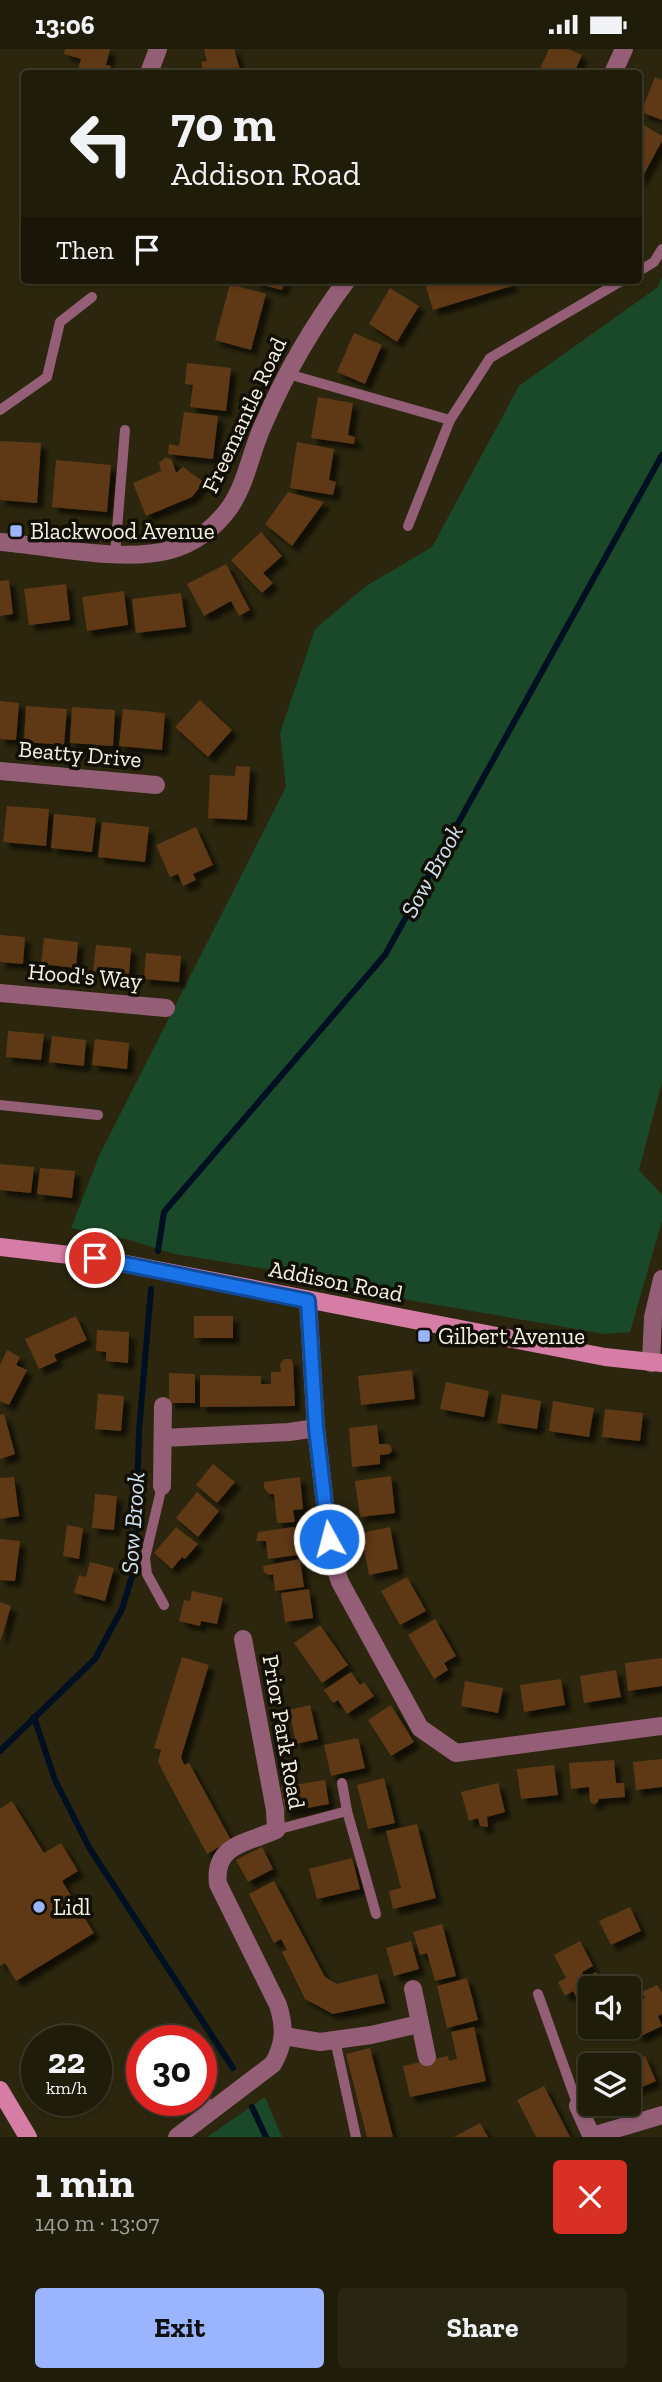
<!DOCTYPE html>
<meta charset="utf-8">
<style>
body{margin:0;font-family:"Zilla Slab",serif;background:#282513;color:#f1f3f6;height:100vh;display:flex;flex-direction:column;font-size:26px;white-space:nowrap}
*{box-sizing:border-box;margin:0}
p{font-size:23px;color:#a2a19c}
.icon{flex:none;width:38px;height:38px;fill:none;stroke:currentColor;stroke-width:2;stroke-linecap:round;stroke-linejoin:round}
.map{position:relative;height:2088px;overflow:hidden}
.details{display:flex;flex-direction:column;background:#201c0a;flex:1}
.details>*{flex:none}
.top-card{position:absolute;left:21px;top:21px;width:621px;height:214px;border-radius:7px;box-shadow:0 2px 5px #0004,0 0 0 2px #3d3a2b;background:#201c0a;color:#f1f3f6;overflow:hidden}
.tools{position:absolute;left:578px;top:1927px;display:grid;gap:14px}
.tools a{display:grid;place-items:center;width:63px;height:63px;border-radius:7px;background:#201c0a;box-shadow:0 2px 5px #0004,0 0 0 2px #3d3a2b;font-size:35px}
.speed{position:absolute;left:21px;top:1976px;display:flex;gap:14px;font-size:35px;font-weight:700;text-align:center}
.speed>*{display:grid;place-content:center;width:91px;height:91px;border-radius:50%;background:#201c0a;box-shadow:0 2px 5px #0004,0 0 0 2px #3d3a2b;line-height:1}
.speed small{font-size:18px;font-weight:400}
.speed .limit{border:10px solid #d22;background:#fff;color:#111}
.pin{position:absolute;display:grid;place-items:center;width:60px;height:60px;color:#fff;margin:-30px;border:4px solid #fff;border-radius:50%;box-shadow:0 2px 7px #0007}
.me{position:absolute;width:77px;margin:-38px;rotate:353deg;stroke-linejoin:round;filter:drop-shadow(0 0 5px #0008)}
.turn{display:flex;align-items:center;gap:24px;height:147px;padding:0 35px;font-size:32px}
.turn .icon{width:91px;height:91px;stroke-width:2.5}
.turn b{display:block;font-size:49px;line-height:60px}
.then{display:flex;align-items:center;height:66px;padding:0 35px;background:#0003;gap:14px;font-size:26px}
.round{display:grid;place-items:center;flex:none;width:74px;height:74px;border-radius:7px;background:#282513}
.head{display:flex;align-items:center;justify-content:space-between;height:119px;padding:0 35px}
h1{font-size:42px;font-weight:700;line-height:52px}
.primary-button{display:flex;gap:14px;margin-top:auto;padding:14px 35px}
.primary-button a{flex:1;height:80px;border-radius:7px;background:#9ab5fd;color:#111;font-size:28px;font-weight:700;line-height:80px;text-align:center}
.primary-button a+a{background:#282513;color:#f1f3f6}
.status{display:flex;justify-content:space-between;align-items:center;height:49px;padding:0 35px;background:#201c0a;direction:ltr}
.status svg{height:19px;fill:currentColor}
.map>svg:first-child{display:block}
.green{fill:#1a4929}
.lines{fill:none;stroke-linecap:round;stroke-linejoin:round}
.stream{stroke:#000f21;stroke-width:6}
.building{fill:#5e3919;filter:url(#shadow)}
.lane{stroke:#955e77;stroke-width:10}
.street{stroke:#955e77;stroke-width:18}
.secondary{stroke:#d57da5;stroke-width:18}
.route-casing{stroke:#114b97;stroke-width:18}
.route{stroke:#1a73e8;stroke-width:12}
.poi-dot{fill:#9ab5fd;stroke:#110f05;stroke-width:2.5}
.labels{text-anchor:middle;stroke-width:7;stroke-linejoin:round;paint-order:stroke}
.street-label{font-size:23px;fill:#f6f3e4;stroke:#110f05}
.poi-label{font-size:23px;fill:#f6f3e4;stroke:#110f05;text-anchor:start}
.water-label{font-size:24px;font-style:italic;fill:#d1e1f2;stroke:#110f05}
</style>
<div class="status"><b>13:06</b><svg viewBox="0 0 49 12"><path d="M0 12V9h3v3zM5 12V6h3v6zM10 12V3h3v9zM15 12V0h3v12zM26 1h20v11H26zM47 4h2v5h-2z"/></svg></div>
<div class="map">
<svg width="662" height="2088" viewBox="0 0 662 2088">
<defs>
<filter id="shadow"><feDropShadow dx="6" dy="6" stdDeviation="2" flood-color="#0009"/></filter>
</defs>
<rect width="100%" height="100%" fill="#2b260d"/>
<g class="green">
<polygon points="662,228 662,1033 639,1121 662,1146 662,1172 630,1283 605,1285 414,1252 273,1221 175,1205 129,1191 71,1179 99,1107 286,738 280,684 315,580 366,537 432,498 519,337 658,238"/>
<polygon points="265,2048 282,2088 207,2088"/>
</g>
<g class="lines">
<g class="stream">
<polyline points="158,1202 164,1163 385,906 662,406"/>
<polyline points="34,1668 55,1731 90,1800 233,2019"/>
<polyline points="0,1702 95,1610 122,1560 135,1518 139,1382 151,1240"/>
<polyline points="252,2058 266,2088"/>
</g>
</g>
<g class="building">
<polygon points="65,0 110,0 106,16 111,17 109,24 77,24 81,10 64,5"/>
<polygon points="204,0 234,0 241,24 204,24 201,13 207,12"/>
<polygon points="549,0 568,0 582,6 574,24 538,24"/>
<polygon points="655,28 662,31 662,71 641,63"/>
<polygon points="639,73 662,87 662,92 639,134"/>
<polygon points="256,231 285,231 282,241 255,234"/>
<polygon points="424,231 510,231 512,237 433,261"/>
<polygon points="230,235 266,245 251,301 215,291"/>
<polygon points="390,239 419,257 397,293 369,275"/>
<polygon points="354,284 382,296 365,335 337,323"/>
<polygon points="187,314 231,319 226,362 190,358 193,336 185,335"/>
<polygon points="318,348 353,354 348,386 355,388 354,395 311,389"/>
<polygon points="184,363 218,367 213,410 168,405 169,395 179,397"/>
<polygon points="0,392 41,394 37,454 0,451"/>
<polygon points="297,393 334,400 329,431 336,433 333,446 290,439"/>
<polygon points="166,408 172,411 176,424 183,418 204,433 192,448 146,467 133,434 161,422 159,414"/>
<polygon points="56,411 111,416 107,463 52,458"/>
<polygon points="288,443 324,453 292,497 265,475"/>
<polygon points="261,483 282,507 263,524 273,534 262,544 231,511"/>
<polygon points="226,515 250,561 239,567 231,552 204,567 187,535"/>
<polygon points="9,531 13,565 0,567 0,532"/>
<polygon points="66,535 70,571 29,576 24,540"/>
<polygon points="124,542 128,576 87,582 82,548"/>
<polygon points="181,544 186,578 136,584 132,550"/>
<polygon points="200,651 232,681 208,708 175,678"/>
<polygon points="0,652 19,654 16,691 0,690"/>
<polygon points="26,657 67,660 64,696 24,693"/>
<polygon points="72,658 115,661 113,697 70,694"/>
<polygon points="123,660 165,664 162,701 119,697"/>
<polygon points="236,717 250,718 247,771 208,769 210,726 235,727"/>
<polygon points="7,757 49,760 46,797 3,793"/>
<polygon points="54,765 96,769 92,803 51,799"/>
<polygon points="102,773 149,778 145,813 98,808"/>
<polygon points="196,778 213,816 193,825 196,831 183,837 178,825 170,828 156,796"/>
<polygon points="0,886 25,888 23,915 0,913"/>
<polygon points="44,889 78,893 76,919 41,915"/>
<polygon points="96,896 131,899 129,925 93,922"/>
<polygon points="146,904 181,907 179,933 144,930"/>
<polygon points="8,982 44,985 41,1011 6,1008"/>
<polygon points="52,987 86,991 84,1017 49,1013"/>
<polygon points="95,990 129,994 127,1020 92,1016"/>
<polygon points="0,1115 34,1118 31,1144 0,1141"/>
<polygon points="40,1119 75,1122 72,1149 37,1145"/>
<polygon points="76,1267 87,1291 54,1306 57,1312 39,1320 25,1290"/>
<rect x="194" y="1267" width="39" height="22"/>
<polygon points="97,1281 129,1283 128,1314 106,1312 106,1303 96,1302"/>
<polygon points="7,1301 20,1308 16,1316 27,1321 9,1356 0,1352 0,1316"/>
<polygon points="284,1310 291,1310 293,1314 295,1357 200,1358 200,1326 261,1327 261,1335 271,1335 271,1323 281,1323 280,1315"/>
<polygon points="412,1321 415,1350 361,1356 358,1327"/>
<polygon points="169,1324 195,1325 195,1354 169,1354"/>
<polygon points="446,1333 489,1342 484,1368 440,1360"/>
<polygon points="98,1345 124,1347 121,1382 95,1380"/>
<polygon points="502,1345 541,1352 537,1380 497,1374"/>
<polygon points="553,1352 594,1359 589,1388 549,1382"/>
<polygon points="605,1360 643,1364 640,1392 602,1388"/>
<polygon points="4,1365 15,1405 0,1410 0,1366"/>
<polygon points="377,1376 379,1395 387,1395 391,1397 392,1402 389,1405 380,1406 380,1415 352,1418 349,1379"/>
<polygon points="213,1415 235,1433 217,1454 196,1436"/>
<polygon points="391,1427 395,1464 360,1468 355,1432"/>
<polygon points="14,1428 19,1467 0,1470 0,1429"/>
<polygon points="300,1428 303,1460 293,1461 295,1473 277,1474 274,1445 269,1445 264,1439 264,1433"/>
<polygon points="197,1443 219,1462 198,1488 176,1469"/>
<polygon points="95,1445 117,1447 114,1481 92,1479"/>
<polygon points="67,1476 83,1479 79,1510 63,1507"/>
<polygon points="176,1478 198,1495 185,1510 182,1508 172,1520 154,1504"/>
<polygon points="294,1478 298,1506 268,1510 266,1492 256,1492 258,1483"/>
<polygon points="390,1478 398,1520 369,1526 361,1484"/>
<polygon points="0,1490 20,1492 15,1532 0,1531"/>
<polygon points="300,1510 304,1538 275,1542 273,1525 269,1526 264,1523 263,1517"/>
<polygon points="90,1513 114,1519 105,1552 74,1544 79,1526 86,1528"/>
<polygon points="407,1528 426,1562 400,1576 381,1542"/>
<polygon points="309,1540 313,1569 285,1573 281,1544"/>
<polygon points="192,1542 223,1549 217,1575 201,1572 200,1577 179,1572 184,1551 190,1552"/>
<polygon points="0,1553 11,1557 1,1591 0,1590"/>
<polygon points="435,1570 456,1607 444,1614 448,1621 434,1630 408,1586"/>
<polygon points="320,1576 348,1616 322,1634 294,1594"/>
<polygon points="182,1608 209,1616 181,1708 184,1716 189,1714 231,1791 207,1805 165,1727 158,1712 161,1701 154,1699"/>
<polygon points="662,1609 662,1637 628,1642 625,1614"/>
<polygon points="616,1621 621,1648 584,1654 580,1627"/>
<polygon points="351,1623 360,1636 364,1633 374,1647 347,1665 338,1651 333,1654 324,1641"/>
<polygon points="561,1630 565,1656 524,1663 520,1636"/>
<polygon points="465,1632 503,1639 498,1664 461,1657"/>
<polygon points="310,1656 318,1690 296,1695 289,1661"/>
<polygon points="391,1656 414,1693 391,1707 368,1671"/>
<polygon points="358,1689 365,1719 331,1727 324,1696"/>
<polygon points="662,1710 662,1738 636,1741 633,1713"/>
<polygon points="614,1711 616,1734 624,1734 625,1748 599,1750 597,1754 594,1755 590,1753 589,1738 571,1740 569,1714"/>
<polygon points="554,1716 558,1746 521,1750 517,1720"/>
<polygon points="384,1729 395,1774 368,1780 357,1736"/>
<polygon points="325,1731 329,1755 285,1763 281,1738"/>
<polygon points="498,1734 505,1763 487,1768 488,1778 480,1777 478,1769 469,1772 461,1743"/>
<polygon points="12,1752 44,1804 61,1794 78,1822 62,1832 94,1884 16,1932 5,1914 0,1917 0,1760"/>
<polygon points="417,1775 436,1849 393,1860 389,1842 401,1839 386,1782"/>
<polygon points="262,1798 273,1820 248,1833 236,1811"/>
<polygon points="352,1809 360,1840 317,1850 309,1820"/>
<polygon points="274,1832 325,1928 337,1935 377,1925 385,1954 333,1965 305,1950 282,1903 287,1901 281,1890 274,1894 249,1845"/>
<polygon points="630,1858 641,1882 611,1896 599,1872"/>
<polygon points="442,1875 456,1927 435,1932 427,1904 420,1906 413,1883"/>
<polygon points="411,1892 419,1920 394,1927 386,1899"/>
<polygon points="580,1892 593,1917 582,1923 585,1929 596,1923 605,1939 590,1939 590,1965 586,1967 573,1942 565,1947 558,1933 566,1929 554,1906"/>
<polygon points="467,1929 478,1971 447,1979 437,1937"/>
<polygon points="657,1936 662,1943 662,1965 658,1967 662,1977 639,1988 628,1964 628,1957 645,1949 642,1943"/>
<polygon points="474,1978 486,2032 410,2048 403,2017 448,2007 449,2012 457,2010 451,1983"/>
<polygon points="370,1999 393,2088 367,2088 346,2005"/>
<polygon points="645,2007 656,2032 628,2044 628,2016 623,2016"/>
<polygon points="544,2037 570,2088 536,2088 517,2051"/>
<polygon points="480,2074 488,2088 454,2088"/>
</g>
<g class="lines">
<g class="lane">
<polyline points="639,222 654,213 662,200"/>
<polyline points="288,325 450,371"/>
<polyline points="0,361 47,328 60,273 92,248"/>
<polyline points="408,477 450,371 490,309 623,231"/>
<polyline points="115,505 125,381"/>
<polyline points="0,1056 98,1066"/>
<polyline points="162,1437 145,1509 147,1525 164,1556"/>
<polyline points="347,1762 376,1865"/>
<polyline points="276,1781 347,1762 342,1734"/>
<polyline points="538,1945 578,2057"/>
<polyline points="335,1991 356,2088"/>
<polyline points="201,2044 212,2062"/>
</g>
<g class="street">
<polyline points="149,24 158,0"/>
<polyline points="613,24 624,0"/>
<path d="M0,493c51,4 122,21 170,8 24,-6 46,-23 60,-43 17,-25 21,-57 34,-84 22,-51 50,-99 83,-143"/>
<polyline points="0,722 156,736"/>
<polyline points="0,944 166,959"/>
<polyline points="308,1252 316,1379 331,1506 340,1533 420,1679 456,1704 662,1677"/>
<polyline points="651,1314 653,1268 662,1230"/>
<polyline points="163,1389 289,1383 316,1379"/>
<polyline points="162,1437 163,1357"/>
<polyline points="413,1940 427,2008"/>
<polyline points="284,1987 320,1993 371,1986 419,1975"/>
<polyline points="578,2057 592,2088"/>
<polyline points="592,2087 662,2066"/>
<path d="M177,2088l96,-73c12,-21 12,-37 5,-59l-60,-121c-5,-40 30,-41 58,-54l-1,-20 -32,-171"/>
</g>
<g class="secondary">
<polyline points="0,1198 95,1209 605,1308 662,1314"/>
<polyline points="0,2041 28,2088"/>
</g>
</g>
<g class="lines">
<g class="route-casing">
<polyline id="route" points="95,1209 308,1252 316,1379 329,1490"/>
</g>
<use href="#route" class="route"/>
</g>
<g class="poi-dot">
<rect x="9" y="475" width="14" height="14" rx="3.5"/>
<rect x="417" y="1280" width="14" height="14" rx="3.5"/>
<circle cx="39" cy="1858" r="7"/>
</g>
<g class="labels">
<g class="street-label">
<text transform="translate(244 366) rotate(-65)" y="8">Freemantle Road</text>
<text transform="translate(80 705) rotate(5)" y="8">Beatty Drive</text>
<text transform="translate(85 927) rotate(5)" y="8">Hood's Way</text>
<text transform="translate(336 1232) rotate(11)" y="8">Addison Road</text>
<text transform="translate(284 1683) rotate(80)" y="8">Prior Park Road</text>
</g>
<g class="poi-label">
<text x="30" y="490">Blackwood Avenue</text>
<text x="438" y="1295">Gilbert Avenue</text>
<text x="53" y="1866">Lidl</text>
</g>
<g class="water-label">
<text transform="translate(432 822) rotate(-61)" y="8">Sow Brook</text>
<text transform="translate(133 1474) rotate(-86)" y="8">Sow Brook</text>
</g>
</g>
</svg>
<div class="tools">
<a><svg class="icon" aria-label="sound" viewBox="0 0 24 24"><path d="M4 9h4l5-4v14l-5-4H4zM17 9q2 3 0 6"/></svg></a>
<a><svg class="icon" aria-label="layers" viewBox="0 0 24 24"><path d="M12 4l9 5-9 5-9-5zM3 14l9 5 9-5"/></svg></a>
</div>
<div class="speed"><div>22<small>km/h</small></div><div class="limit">30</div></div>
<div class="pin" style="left:95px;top:1209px;background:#d93025"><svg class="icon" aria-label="arrive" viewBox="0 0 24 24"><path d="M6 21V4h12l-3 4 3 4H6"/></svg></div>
<svg class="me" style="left:329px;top:1490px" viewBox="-20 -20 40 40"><circle r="17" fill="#1a73e8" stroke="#fff" stroke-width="3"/><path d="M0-11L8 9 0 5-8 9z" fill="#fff"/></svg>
<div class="top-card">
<div class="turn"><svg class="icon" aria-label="left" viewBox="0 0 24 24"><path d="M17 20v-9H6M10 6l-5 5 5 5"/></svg><div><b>70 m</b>Addison Road</div></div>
<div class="then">Then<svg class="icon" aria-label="arrive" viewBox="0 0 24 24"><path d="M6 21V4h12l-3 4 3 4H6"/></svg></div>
</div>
</div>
<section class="details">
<div class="head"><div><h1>1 min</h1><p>140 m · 13:07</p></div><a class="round" style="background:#d93025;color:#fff"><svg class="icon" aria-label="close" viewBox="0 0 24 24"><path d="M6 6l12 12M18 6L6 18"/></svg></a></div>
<div class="primary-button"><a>Exit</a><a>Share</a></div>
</section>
